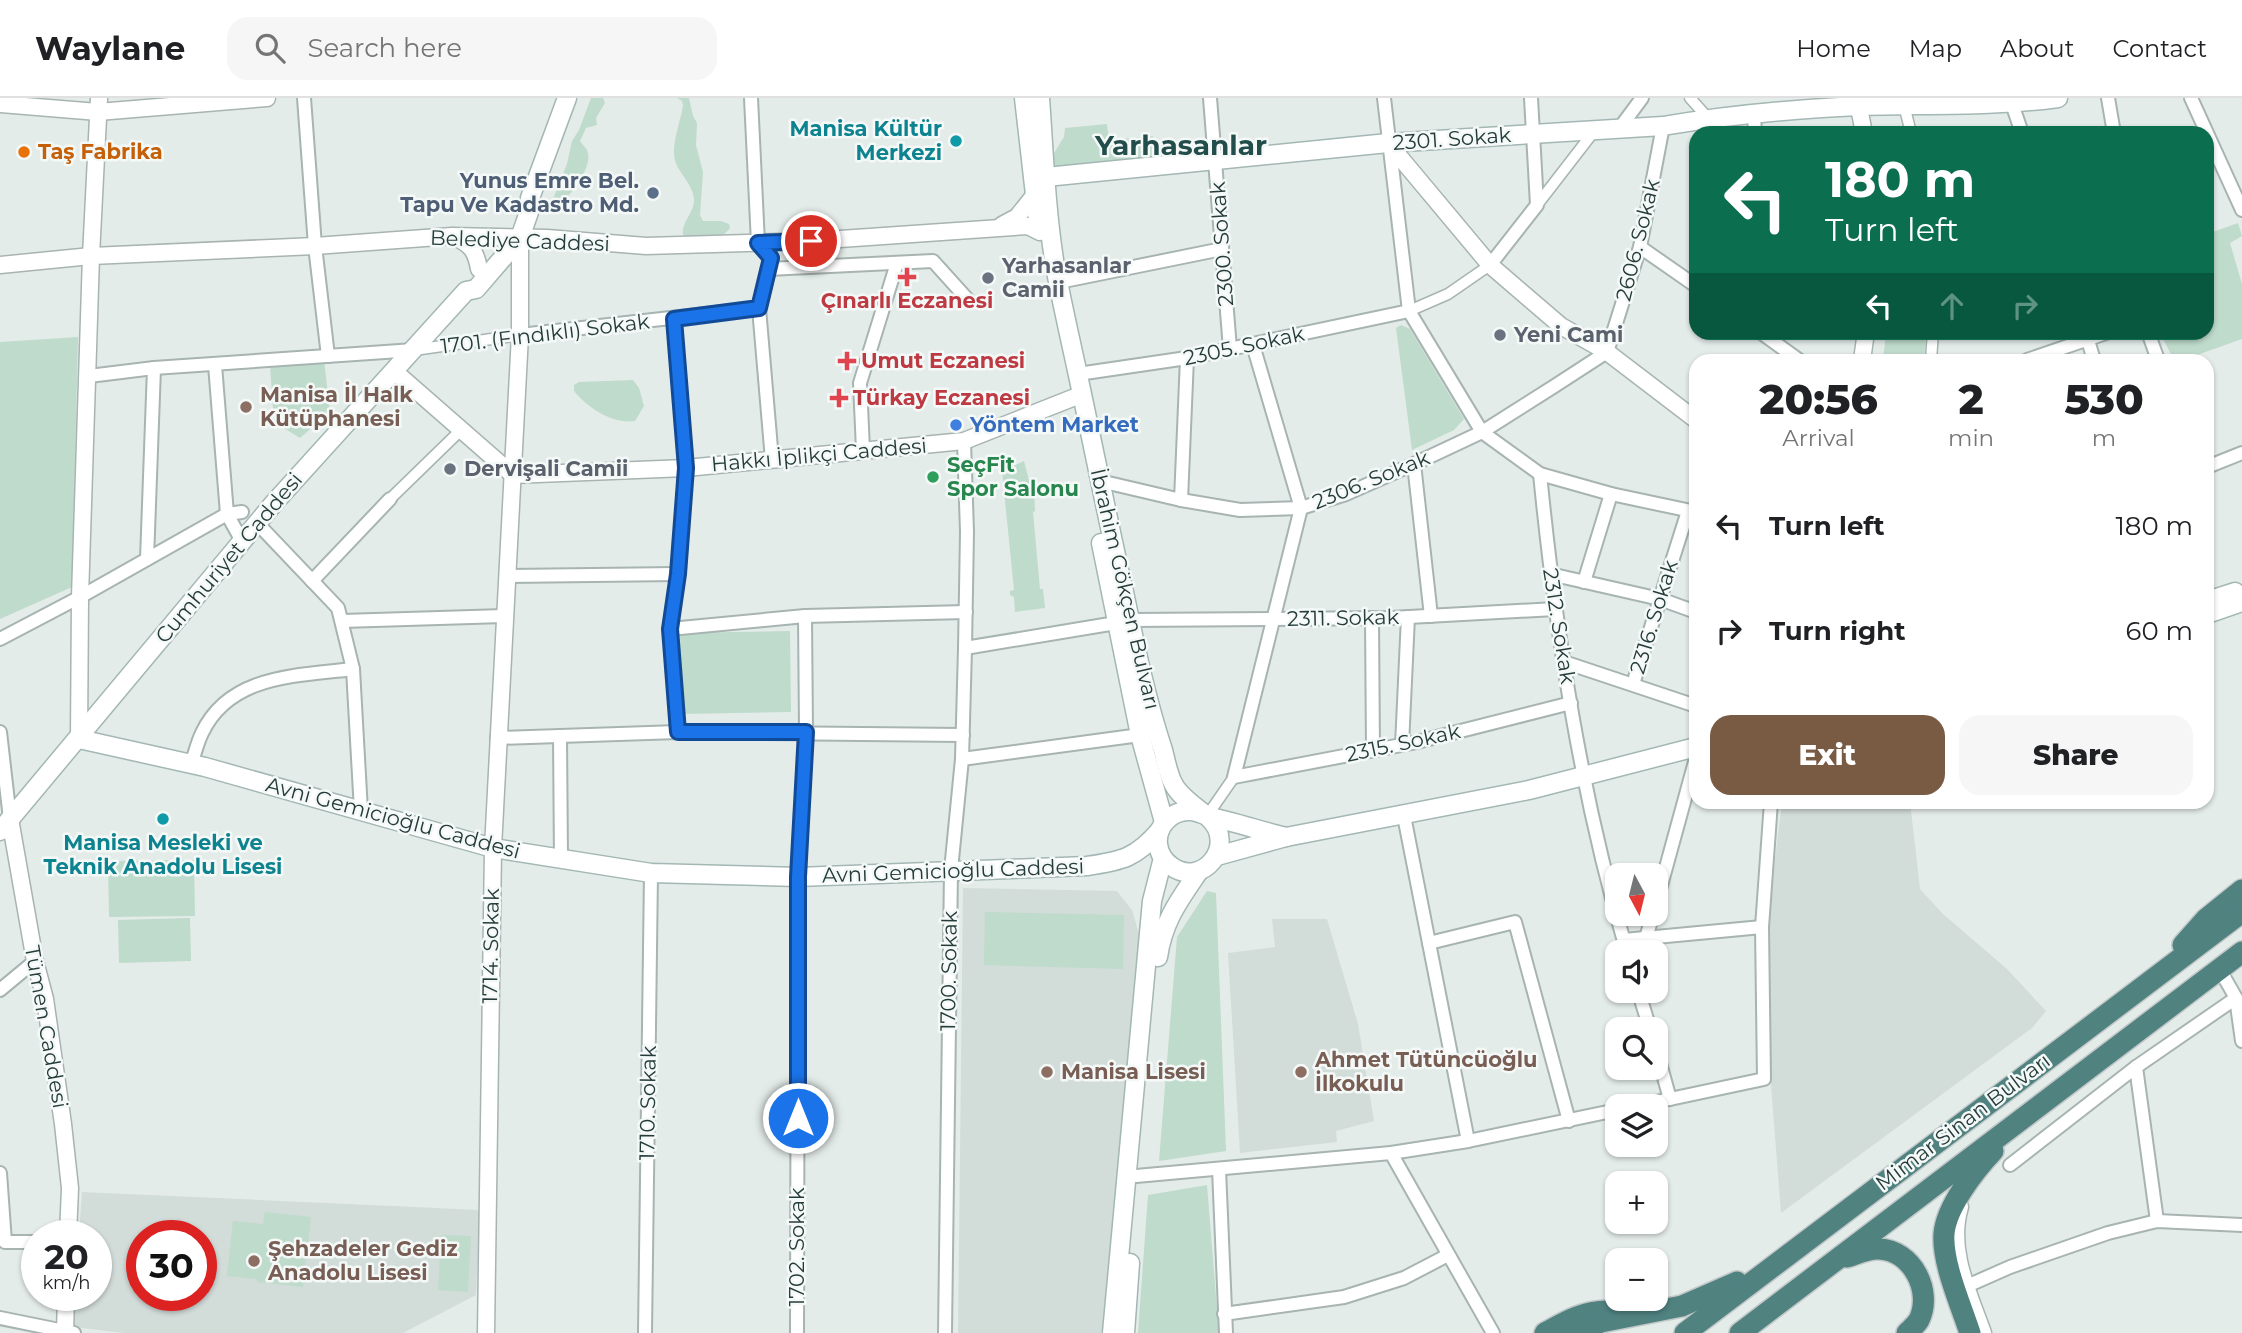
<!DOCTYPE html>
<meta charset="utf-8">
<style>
body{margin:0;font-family:Montserrat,sans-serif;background:#f6f6f6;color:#202124;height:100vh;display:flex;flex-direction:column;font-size:26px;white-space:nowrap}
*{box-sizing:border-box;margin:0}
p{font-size:23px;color:#757577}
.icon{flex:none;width:38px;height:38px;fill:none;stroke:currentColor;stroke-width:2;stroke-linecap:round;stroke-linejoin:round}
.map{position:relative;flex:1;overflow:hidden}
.panel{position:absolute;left:1689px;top:256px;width:525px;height:455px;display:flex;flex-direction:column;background:#fff;border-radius:21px;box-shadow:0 2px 5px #0004}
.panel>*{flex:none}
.hud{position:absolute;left:1689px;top:28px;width:525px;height:214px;border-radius:21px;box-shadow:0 2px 5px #0004;background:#0b6e4f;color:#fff;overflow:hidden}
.needle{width:46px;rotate:173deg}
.controls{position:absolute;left:1605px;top:765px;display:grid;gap:14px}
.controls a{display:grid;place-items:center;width:63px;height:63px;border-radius:14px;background:#fff;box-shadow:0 2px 5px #0004;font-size:35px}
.speed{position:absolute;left:21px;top:1122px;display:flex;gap:14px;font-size:35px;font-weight:700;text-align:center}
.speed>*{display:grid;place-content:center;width:91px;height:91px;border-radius:50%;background:#fff;box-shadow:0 2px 5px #0004;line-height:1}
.speed small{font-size:18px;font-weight:400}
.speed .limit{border:10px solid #d22;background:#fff;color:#111}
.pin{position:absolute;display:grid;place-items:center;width:60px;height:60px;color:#fff;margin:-30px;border:4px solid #fff;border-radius:50%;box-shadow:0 2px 7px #0007}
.me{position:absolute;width:77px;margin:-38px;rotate:0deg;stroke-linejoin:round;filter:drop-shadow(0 0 5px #0008)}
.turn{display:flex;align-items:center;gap:24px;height:147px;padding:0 21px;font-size:32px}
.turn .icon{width:91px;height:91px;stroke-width:2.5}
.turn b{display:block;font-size:49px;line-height:60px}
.lanes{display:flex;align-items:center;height:66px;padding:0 21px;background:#0003;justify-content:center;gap:35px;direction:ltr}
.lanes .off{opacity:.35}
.eta{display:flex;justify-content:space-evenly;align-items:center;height:119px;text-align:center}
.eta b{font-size:42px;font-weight:800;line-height:49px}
.action{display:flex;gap:14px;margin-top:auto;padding:14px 21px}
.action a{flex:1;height:80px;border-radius:21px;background:#795a43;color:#fff;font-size:28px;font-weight:800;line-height:80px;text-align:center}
.action a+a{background:#f6f6f6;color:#202124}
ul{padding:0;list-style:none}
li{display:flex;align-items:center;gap:21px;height:105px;padding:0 21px}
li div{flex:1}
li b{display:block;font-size:26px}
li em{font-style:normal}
header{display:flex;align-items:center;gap:42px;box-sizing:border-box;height:98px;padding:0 35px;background:#fff;border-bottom:2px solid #e0e0e0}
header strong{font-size:33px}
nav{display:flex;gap:38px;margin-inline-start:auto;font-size:24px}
.search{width:490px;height:63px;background:#f6f6f6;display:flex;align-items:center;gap:18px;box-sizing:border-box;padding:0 24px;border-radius:21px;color:#757577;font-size:26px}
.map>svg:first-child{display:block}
.built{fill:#d2dcd9;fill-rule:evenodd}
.green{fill:#bfdbcc}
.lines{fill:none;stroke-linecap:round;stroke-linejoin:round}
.pedestrian-casing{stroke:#a7b4b2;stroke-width:13}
.minor-casing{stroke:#a7b4b2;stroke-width:16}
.tertiary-casing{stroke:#a7b4b2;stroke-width:19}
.secondary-casing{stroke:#a3b7b4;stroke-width:21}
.trunk-casing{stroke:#c2c8c8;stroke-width:24}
.pedestrian{stroke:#fff;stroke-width:10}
.minor{stroke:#fff;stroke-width:12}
.tertiary{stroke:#fff;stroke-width:16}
.secondary{stroke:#fff;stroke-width:18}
.trunk{stroke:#508280;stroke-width:21}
.route-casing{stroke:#114b97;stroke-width:18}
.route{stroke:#1a73e8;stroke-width:12}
.culture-dot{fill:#0f9aa8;stroke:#f4f9f8;stroke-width:2.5}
.food-dot{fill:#e8710a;stroke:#f4f9f8;stroke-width:2.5}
.service-dot{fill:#5c6f8a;stroke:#f4f9f8;stroke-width:2.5}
.health-dot{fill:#e0444e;stroke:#f4f9f8;stroke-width:2.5}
.worship-dot{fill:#6b7280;stroke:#f4f9f8;stroke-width:2.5}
.education-dot{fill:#8d6e63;stroke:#f4f9f8;stroke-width:2.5}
.shop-dot{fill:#3f7fe0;stroke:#f4f9f8;stroke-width:2.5}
.leisure-dot{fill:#2e9e5b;stroke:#f4f9f8;stroke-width:2.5}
.labels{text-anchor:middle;stroke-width:5;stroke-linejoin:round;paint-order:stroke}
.culture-label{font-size:21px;font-weight:bold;fill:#0d838f;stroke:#f4f9f8;text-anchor:end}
.street-label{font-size:21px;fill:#253c3a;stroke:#f4f9f8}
.food-label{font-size:21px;font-weight:bold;fill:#c56008;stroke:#f4f9f8;text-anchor:start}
.service-label{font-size:21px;font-weight:bold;fill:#4e5e75;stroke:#f4f9f8;text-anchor:end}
.worship-label{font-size:21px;font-weight:bold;fill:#5b616d;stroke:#f4f9f8;text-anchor:start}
.health-label{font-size:21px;font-weight:bold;fill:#be3a42;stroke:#f4f9f8;text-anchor:start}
.education-label{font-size:21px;font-weight:bold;fill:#785e54;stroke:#f4f9f8;text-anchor:start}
.shop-label{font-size:21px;font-weight:bold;fill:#366cbe;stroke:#f4f9f8;text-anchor:start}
.leisure-label{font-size:21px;font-weight:bold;fill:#27864d;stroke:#f4f9f8;text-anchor:start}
.district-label{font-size:28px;font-weight:bold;fill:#224d4b;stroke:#f4f9f8}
</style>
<header>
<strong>Waylane</strong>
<div class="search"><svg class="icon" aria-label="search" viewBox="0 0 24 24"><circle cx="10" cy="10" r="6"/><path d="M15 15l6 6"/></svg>Search here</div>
<nav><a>Home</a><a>Map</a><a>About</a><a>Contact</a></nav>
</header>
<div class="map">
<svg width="2242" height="1235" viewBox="0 0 2242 1235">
<rect width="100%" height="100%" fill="#e4ecea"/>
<g class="built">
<polygon points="1782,704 1910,704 1920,791 1943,816 2007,871 2046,913 2032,930 1781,1115 1770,974 1767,828"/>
<polygon points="963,790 1117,793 1132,812 1143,850 1109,1235 958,1235"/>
<polygon points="1272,821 1327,821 1358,926 1374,1023 1336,1033 1337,1044 1240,1055 1228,855 1275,849"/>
<path d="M82,1094l398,18 -4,85 -73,38h-279l-51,-6 2,-32h21v-59l-17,-1zM142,1138h59v59h-59z"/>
</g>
<g class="green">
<path d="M591,0h12l2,5 -9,15 1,7 -11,3 -6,13c2,3 5,6 7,9 8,18 -21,52 -35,60l-1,-6 16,-40 5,-23 7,-11z"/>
<path d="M677,0h12l4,18 4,7 -1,22 7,27 -3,43 3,6h18l8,3 1,4 -10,11h-26l-11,-4c-2,-13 12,-23 11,-36 -1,-15 -16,-26 -19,-39 -4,-16 6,-39 8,-55l-1,-4z"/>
<polygon points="1107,26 1109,42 1153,38 1156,60 1053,69 1051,60 1064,39 1065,30"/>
<polygon points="2238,125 2242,138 2230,145 2242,186 2242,241 2183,262 2174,262 2160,235 2207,234 2207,136"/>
<polygon points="1401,227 1410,231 1464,321 1454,332 1412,352 1396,230"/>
<polygon points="1886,235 1926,235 1924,262 1883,262"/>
<polygon points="78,239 72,489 0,521 0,244"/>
<polygon points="324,262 330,314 300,340 274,324 270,268"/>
<path d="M633,282l6,8 5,18 -9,15c-23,3 -46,-12 -61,-30v-6l5,-3z"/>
<polygon points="1024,363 1030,386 1034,386 1035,413 1033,414 1040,491 1043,491 1045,510 1015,514 1014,499 1010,497 1010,493 1014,492 1002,373"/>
<polygon points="790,533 791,614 681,616 680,535"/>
<polygon points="194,762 195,818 109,819 108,763"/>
<polygon points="1207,793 1216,795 1226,1053 1159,1063 1177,839"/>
<polygon points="985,814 1124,817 1123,871 984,867"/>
<polygon points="190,820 191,863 119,865 118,822"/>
<polygon points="1207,1087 1219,1235 1138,1235 1148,1097"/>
<polygon points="265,1114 311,1119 303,1189 257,1184 257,1181 227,1178 233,1123 263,1126"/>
<polygon points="441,1137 471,1138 468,1194 438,1192"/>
</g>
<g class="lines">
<g class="pedestrian-casing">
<g id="pedestrian">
<polyline points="1690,0 1708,20"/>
<polyline points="1904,7 1911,35"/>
<polyline points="1537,107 1595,32"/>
<polyline points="1409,213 1448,196 1490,167"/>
<polyline points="414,252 520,237"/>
<polyline points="1931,262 1933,234"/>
<polyline points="390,401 462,331"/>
<polyline points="1207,718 1234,679"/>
</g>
</g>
<g class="minor-casing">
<g id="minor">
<polyline points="304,0 315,148 328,258"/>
<polyline points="751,0 758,145 771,160 759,210 772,362"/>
<polyline points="1210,0 1230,251"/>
<polyline points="1384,0 1409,213 1482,334 1540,376 1611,396 1696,414"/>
<polyline points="2010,0 2022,35"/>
<polyline points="2108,0 2114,35"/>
<polyline points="2191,0 2242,112"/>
<polyline points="1754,17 1755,35"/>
<polyline points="1619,31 1642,0"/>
<polyline points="1640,149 1696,188"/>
<polyline points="1490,167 1537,107 1531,0"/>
<polyline points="768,171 933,163 970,204"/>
<polyline points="1059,184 1222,151"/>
<polyline points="674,221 686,370 678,476 670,531 678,634"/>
<polyline points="1760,234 1799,262"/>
<polyline points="2148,234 2158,262"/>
<polyline points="2086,236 2094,262"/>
<polyline points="520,237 759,210"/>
<polyline points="1253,247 1301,410"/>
<polyline points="2027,262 2109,234"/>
<polyline points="215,267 227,416 242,443"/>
<polyline points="1078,276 1187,260 1409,213"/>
<polyline points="89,278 154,270 414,252"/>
<polyline points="863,352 860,285 897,165"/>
<polyline points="1414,366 1431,518"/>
<polyline points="2207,369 2242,355"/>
<path d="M1540,376c16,161 41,322 87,478"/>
<polyline points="1100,383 1181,402 1240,412 1301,410 1346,396 1414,366 1482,334 1553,289 1607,254 1640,149 1663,28"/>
<polyline points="1181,402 1187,260"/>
<polyline points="1301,410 1234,679 1417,644 1571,605"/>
<polyline points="257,425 338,510 353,571 361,713"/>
<polyline points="147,461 154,270"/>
<polyline points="1550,476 1660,501 1696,514"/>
<polyline points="506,478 678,476"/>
<polyline points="312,483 390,401"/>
<polyline points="1584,484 1611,396"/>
<polyline points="1372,520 1373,653"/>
<polyline points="1130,522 1391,520 1555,511"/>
<polyline points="342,523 504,518"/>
<polyline points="670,531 805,518 966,514"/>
<polyline points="0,541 80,499 227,416 242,414"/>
<polyline points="965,550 1116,525"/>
<polyline points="1564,564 1696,608"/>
<polyline points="1633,586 1688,413"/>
<polyline points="0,634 10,721"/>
<polyline points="560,638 561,761"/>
<polyline points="497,640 678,634 963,637"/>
<polyline points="1402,647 1408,519"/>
<polyline points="962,661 1140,637"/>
<path d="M191,666c4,-10 6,-21 11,-31 28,-59 96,-57 151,-64"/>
<polyline points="1404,718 1468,1043"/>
<polyline points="1656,806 1696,660"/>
<polyline points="1646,840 1653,816"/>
<polyline points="1624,842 1762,829"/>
<polyline points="1429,845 1515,824 1569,1023"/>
<polyline points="2220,872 2236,900 2242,943"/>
<polyline points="0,892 35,863"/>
<polyline points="1638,892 1650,931"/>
<polyline points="1656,951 1670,1001"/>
<polyline points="2136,969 2157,1123"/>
<polyline points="1637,1008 1764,981 1762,829 1771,704"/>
<polyline points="1391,1055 1493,1235"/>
<polyline points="2010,1067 2136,969 2236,900"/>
<polyline points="1219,1071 1226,1235"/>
<polyline points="0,1075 5,1144 37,1144"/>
<polyline points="1136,1078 1391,1055 1468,1043 1617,1012"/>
<polyline points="1967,1188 2010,1169 2108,1135 2157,1123 2242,1127"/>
<polyline points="1224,1216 1344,1199 1404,1180 1448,1157"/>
<polyline points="0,1220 74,1235"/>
<polyline points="645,1235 651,775"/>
<polyline points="797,1235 798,779 806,634 805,518"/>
<polyline points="945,1235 951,772 962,661 965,550 967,434 964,343"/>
</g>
</g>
<g class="tertiary-casing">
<g id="tertiary">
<polyline points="1857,0 1864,35"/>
<polyline points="0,6 98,14 267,0"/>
<polyline points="1388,45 1490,167 1561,228 1607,254 1696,322"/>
<polyline points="1002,127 1017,119 1040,90"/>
<path d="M454,139c17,7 22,14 25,32"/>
<polyline points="0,167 91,158 315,148 452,138 547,140 646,148 811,143 1028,128 1040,134"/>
<polyline points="1862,262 1866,234"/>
<polyline points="394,273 513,377"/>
<polyline points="513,377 686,370 964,343 1075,299"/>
<polyline points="79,641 80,499 91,158 99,0"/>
<polyline points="10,721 35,863 45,901 63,1026 70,1090 68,1138"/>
<path d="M1960,1109c-13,43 9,86 23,126"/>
<polyline points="65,1235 66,1197"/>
<polyline points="486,1235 493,750 520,237 520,140"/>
</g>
</g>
<g class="secondary-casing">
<g id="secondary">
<polyline points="1024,0 1039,132"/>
<path d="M1040,0c4,56 6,113 15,168 7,38 16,76 24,114 15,70 29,141 45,212 11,53 22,107 39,158 3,11 5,25 11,35 7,13 24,23 35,33 29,27 -7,71 -38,48 -7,-5 -12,-13 -13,-22 -2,-18 14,-34 32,-33 8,0 13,4 20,6 26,5 50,14 76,20"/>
<path d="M1046,79l342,-34 275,-17c65,-11 132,-17 197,-20 67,-2 132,1 198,-8"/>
<polyline points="1101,445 1140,637 1164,724"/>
<polyline points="2207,503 2235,494"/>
<polyline points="2207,516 2242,504"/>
<path d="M79,641l126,28 288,81 158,25 147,4 289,-11c35,-5 49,-8 73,-36"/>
<polyline points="0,733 274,405 466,193 476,191 520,140 530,111 530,100 567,0"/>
<polyline points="1217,758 1286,739 1529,692 1696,649"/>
<path d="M1158,859c5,-36 22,-58 41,-86"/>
<polyline points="1112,1235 1152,803 1163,760"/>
<polyline points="1125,1235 1130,1165"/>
</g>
</g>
<g class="trunk-casing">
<g id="trunk">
<polyline points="2183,847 2206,821 2242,792"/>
<path d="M1847,1159c10,-3 21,-9 32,-8 33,1 54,42 40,71 -3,5 -8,9 -12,13"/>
<path d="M1545,1235c20,-11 38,-22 62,-22"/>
<polyline points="1577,1235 1601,1224 1682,1208 1737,1184"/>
<polyline points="1685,1235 2242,814"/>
<polyline points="1740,1235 2242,854"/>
<path d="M1970,1235c-9,-28 -28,-70 -26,-99 2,-27 31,-64 49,-83"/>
</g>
</g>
<use href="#pedestrian" class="pedestrian"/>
<use href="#minor" class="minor"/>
<use href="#tertiary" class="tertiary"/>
<use href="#secondary" class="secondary"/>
<use href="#trunk" class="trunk"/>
</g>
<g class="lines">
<g class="route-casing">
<polyline id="route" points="798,1020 798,779 806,634 678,634 670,531 678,476 686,370 674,221 759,210 771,160 758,145 811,143"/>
</g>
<use href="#route" class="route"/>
</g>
<g class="culture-dot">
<circle cx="956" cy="43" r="7"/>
<circle cx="163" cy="721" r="7"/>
</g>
<circle class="food-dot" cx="24" cy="54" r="7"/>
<circle class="service-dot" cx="653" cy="95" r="7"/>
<g class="health-dot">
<path d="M903.5 168.5h7v7h7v7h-7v7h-7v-7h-7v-7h7z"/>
<path d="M843.5 252.5h7v7h7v7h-7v7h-7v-7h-7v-7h7z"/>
<path d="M835.5 289.5h7v7h7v7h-7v7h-7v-7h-7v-7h7z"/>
</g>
<g class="worship-dot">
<circle cx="988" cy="180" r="7"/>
<circle cx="1500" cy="237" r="7"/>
<circle cx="450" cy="371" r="7"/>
</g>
<g class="education-dot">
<circle cx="246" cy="309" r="7"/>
<circle cx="1047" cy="974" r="7"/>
<circle cx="1301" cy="974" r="7"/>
<circle cx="254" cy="1163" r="7"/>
</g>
<circle class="shop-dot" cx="956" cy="327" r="7"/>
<circle class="leisure-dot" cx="933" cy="379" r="7"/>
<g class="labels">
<g class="culture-label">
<text x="942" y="38">Manisa Kültür<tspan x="942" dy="24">Merkezi</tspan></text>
<text x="163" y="752" text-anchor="middle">Manisa Mesleki ve<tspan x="163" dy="24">Teknik Anadolu Lisesi</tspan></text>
</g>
<g class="street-label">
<text transform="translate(1452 41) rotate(-4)" y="7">2301. Sokak</text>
<text transform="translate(1638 142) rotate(-76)" y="7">2606. Sokak</text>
<text transform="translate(520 143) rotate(2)" y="7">Belediye Caddesi</text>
<text transform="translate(1222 146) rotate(-94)" y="7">2300. Sokak</text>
<text transform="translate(545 236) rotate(-7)" y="7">1701. (Fındıklı) Sokak</text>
<text transform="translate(1244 248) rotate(-12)" y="7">2305. Sokak</text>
<text transform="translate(819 357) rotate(-5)" y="7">Hakkı İplikçi Caddesi</text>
<text transform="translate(1371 382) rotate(-22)" y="7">2306. Sokak</text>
<text transform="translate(229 460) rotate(-50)" y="7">Cumhuriyet Caddesi</text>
<text transform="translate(1125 491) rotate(77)" y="7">İbrahim Gökçen Bulvarı</text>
<text transform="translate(1654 519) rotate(-73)" y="7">2316. Sokak</text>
<text transform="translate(1343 520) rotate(-1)" y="7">2311. Sokak</text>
<text transform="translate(1559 528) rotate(81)" y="7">2312. Sokak</text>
<text transform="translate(1403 645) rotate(-12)" y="7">2315. Sokak</text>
<text transform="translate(393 720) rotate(15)" y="7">Avni Gemicioğlu Caddesi</text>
<text transform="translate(953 773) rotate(-2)" y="7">Avni Gemicioğlu Caddesi</text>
<text transform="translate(491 848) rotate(-89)" y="7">1714. Sokak</text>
<text transform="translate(949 873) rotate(-89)" y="7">1700. Sokak</text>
<text transform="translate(46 929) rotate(80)" y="7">Tümen Caddesi</text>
<text transform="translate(648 1005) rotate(-89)" y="7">1710. Sokak</text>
<text transform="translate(1963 1024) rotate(-37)" y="7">Mimar Sinan Bulvarı</text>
<text transform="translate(797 1149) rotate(-90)" y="7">1702. Sokak</text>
</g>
<g class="food-label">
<text x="38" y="61">Taş Fabrika</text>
</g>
<g class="service-label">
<text x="639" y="90">Yunus Emre Bel.<tspan x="639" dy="24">Tapu Ve Kadastro Md.</tspan></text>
</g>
<g class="worship-label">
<text x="1002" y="175">Yarhasanlar<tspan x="1002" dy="24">Camii</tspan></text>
<text x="1514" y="244">Yeni Cami</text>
<text x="464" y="378">Dervişali Camii</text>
</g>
<g class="health-label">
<text x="907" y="210" text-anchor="middle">Çınarlı Eczanesi</text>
<text x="861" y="270">Umut Eczanesi</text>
<text x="853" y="307">Türkay Eczanesi</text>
</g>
<g class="education-label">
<text x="260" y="304">Manisa İl Halk<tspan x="260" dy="24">Kütüphanesi</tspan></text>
<text x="1315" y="969">Ahmet Tütüncüoğlu<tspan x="1315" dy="24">İlkokulu</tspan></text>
<text x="1061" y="981">Manisa Lisesi</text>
<text x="268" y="1158">Şehzadeler Gediz<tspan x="268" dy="24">Anadolu Lisesi</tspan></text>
</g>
<g class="shop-label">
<text x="970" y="334">Yöntem Market</text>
</g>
<g class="leisure-label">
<text x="947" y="374">SeçFit<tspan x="947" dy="24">Spor Salonu</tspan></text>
</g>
<g class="district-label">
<text x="1181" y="57">Yarhasanlar</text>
</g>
</g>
</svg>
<div class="controls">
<a><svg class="needle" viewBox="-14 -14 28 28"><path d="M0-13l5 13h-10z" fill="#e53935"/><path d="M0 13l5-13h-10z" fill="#757577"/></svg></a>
<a><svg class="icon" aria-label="sound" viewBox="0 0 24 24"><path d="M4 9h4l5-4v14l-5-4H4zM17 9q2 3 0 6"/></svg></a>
<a><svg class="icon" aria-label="search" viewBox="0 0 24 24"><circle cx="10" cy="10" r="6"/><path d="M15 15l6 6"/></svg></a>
<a><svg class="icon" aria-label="layers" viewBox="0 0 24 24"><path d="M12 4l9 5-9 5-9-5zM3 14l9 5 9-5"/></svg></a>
<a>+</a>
<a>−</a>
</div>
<div class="speed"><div>20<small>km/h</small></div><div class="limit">30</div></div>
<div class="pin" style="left:811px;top:143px;background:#d93025"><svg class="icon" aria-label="arrive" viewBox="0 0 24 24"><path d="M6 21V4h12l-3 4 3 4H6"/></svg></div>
<svg class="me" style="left:798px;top:1020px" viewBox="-20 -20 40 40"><circle r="17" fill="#1a73e8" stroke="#fff" stroke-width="3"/><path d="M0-11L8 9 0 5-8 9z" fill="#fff"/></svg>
<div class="hud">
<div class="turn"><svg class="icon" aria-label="left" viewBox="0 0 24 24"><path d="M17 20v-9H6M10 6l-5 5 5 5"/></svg><div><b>180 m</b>Turn left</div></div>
<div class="lanes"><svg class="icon" aria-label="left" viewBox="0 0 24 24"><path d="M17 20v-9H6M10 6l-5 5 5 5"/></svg><svg class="icon off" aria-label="ahead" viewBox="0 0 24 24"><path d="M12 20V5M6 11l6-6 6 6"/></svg><svg class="icon off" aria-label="right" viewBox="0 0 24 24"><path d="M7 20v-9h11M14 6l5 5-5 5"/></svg></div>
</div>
<section class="panel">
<div class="eta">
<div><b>20:56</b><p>Arrival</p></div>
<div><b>2</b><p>min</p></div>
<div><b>530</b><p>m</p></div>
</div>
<ul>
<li><svg class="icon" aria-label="left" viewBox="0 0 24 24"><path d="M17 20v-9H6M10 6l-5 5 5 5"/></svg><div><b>Turn left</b></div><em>180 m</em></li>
<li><svg class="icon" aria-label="right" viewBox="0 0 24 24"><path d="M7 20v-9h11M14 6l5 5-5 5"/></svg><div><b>Turn right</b></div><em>60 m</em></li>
</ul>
<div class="action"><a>Exit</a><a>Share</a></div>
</section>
</div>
